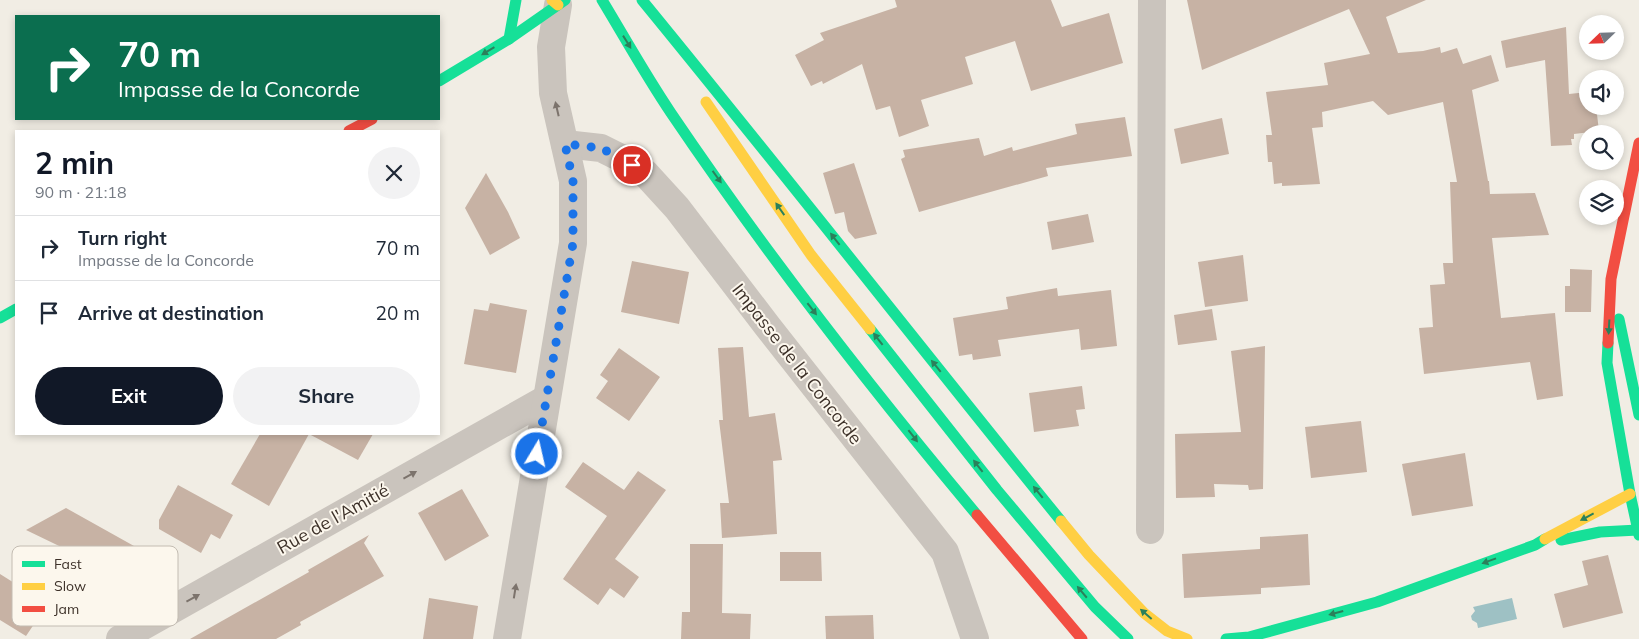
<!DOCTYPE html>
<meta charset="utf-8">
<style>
body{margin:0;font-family:Mulish,sans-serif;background:#f2f2f3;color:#1f2937;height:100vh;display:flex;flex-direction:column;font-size:19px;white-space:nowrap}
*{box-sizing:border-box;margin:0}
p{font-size:16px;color:#747a83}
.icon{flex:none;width:28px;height:28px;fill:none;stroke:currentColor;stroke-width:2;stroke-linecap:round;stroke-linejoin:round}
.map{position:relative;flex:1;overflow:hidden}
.drawer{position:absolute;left:15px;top:130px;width:425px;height:305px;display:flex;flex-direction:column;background:#fff;border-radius:0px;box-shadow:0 2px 8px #0003}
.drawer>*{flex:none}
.guide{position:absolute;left:15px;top:15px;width:425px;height:105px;border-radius:0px;box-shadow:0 2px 8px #0003;background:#0b6e4f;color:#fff;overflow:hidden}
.needle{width:32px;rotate:247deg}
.controls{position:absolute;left:1579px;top:15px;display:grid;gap:10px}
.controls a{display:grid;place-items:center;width:45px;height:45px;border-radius:50%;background:#fff;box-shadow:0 2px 8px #0003;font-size:25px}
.pin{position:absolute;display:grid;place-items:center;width:42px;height:42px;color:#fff;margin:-21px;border:2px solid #fff;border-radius:50%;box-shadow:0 1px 5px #0007}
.me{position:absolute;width:55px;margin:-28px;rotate:9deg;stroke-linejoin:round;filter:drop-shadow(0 0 4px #0008)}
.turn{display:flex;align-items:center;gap:18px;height:105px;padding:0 20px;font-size:22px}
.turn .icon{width:65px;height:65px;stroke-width:2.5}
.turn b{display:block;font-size:35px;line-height:42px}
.round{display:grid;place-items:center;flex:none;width:52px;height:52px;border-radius:26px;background:#f2f2f3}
.summary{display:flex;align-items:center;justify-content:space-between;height:85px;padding:0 20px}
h1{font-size:30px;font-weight:700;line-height:38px;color:#111827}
.cta{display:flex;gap:10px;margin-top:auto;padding:10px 20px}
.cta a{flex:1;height:58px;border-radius:30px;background:#111827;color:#fff;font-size:20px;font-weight:700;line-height:58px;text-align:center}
.cta a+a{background:#f2f2f3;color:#1f2937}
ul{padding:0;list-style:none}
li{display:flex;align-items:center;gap:15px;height:65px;padding:0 20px;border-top:1px solid #e0e1e3}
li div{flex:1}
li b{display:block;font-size:19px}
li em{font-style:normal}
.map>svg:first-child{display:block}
.water{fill:#9ec1c4}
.building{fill:#c7b2a4}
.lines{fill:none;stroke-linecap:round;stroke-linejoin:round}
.street{stroke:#cac4bd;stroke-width:28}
.fast{stroke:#16e098;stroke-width:11}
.slow{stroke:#ffcf43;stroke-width:11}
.jam{stroke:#f24e42;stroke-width:11}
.oneway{fill:#2b805b}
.oneway2{fill:#7c736c}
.route{stroke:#1a73e8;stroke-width:9;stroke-dasharray:0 16.2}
.labels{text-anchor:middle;stroke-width:4;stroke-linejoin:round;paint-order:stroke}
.street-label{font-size:18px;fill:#3d3129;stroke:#fcf7ed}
.key{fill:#fcf7ed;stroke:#c3bcb2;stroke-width:1}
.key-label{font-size:14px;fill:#3d3129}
</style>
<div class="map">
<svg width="1639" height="639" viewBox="0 0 1639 639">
<rect width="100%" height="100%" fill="#f1ede4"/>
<polygon class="water" points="1512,598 1517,619 1478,628 1477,623 1472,620 1471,616 1475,611 1473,607"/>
<g class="building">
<polygon points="895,0 1051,0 1062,27 1109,13 1123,63 1031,91 1015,41 965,57 973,84 921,100 929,126 899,137 890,106 876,110 862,64 823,84 822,81 811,86 795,55 824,40 820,33 897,7"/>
<polygon points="1187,0 1426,0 1386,17 1398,53 1423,51 1440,47 1441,53 1457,48 1463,64 1491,55 1499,81 1472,90 1488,181 1489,181 1490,194 1535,193 1549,235 1492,238 1501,318 1555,313 1563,396 1537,400 1530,362 1424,374 1419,328 1433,327 1430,285 1445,284 1443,263 1453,263 1450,182 1457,182 1443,102 1388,115 1373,101 1322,112 1323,127 1312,128 1320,184 1282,186 1282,183 1274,184 1272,162 1268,162 1266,135 1272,135 1266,92 1328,85 1324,63 1370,54 1349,9 1202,70"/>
<polygon points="1566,27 1569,94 1588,92 1588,106 1596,106 1599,131 1574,134 1574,139 1571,139 1572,145 1551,146 1545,60 1506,68 1501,41"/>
<polygon points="1125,117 1132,156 1046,168 1048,176 919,212 901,159 905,157 903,150 979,138 984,156 1012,147 1013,151 1077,134 1075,124"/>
<polygon points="1222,118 1229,154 1181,164 1174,129"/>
<polygon points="854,163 877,234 855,239 848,231 844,212 835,214 823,173"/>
<polygon points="486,173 508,212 520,238 490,255 465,208"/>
<polygon points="1088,214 1094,242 1052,250 1047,222"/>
<polygon points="1243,255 1248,301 1205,307 1198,262"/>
<polygon points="632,261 689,272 679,324 621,312"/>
<polygon points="1570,269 1592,270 1591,312 1565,312 1565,286 1570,286"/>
<polygon points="1057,288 1058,296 1111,290 1117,346 1081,350 1079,329 998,340 1001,356 973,360 972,354 959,356 953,318 1008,309 1006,297"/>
<polygon points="490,303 527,310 516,373 464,364 474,309 488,311"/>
<polygon points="1212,309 1217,340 1178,345 1174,315"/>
<polygon points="1265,346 1263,489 1249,490 1248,485 1214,484 1215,497 1176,498 1175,434 1241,432 1231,351"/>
<polygon points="743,347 749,417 775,413 782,460 773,461 777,534 722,538 720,503 729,503 719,420 723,420 718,348"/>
<polygon points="619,348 660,377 629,421 596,398 608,381 600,375"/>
<polygon points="1082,386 1085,409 1076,410 1079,426 1034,432 1029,393"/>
<polygon points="1361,421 1367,472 1311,478 1305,427"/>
<polygon points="260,434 309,434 269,506 231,484"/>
<polygon points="309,434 373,434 358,460"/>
<polygon points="1465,453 1473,506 1412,516 1402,464"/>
<polygon points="583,462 624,490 638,471 666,490 615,559 639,577 624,598 610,588 598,605 563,579 607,516 565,487"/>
<polygon points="178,485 233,515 220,539 211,534 201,553 159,529 159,520"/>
<polygon points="462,489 489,536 445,561 418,513"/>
<polygon points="66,508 134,546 106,597 72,579 84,558 26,530"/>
<polygon points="1308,534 1310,585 1261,588 1261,594 1184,598 1182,554 1260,549 1260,537"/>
<polygon points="369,535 364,543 384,576 300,622 301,625 276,639 190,639 309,572 308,570"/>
<polygon points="690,544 723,544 722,613 751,614 750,639 681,639 682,612 690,612"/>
<polygon points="780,552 821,552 822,581 780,581"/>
<polygon points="1608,555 1623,613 1563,628 1554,594 1588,585 1582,561"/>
<polygon points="0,574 27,591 30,586 51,599 26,636 0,620"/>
<polygon points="429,598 478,606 473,639 423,639"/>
<polygon points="873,615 874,639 826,639 825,616"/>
</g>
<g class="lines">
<g class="street">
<polyline points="565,144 601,148 619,157 645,173 677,208 768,327 945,552 975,639"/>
<polyline points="1150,530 1152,0"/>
<polyline points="120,639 546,399"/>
<polyline points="507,639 573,243 573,181 553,93 551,47 558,5"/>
</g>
<g class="fast">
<path d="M602,0c23,38 44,76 69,113 94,139 198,273 306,402"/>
<path d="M642,0c141,172 279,348 419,521"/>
<polyline points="509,39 516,0"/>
<polyline points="439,81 509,39 565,0"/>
<polyline points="0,318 16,309"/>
<polyline points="1619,319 1639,415"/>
<polyline points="870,329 997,490 1095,607 1128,639"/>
<polyline points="1608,343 1607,363 1630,494 1639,535"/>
<polyline points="1561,540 1600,532 1638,530"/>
<polyline points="1226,639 1249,637 1377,602 1535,545 1545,539"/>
</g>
<g class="slow">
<polyline points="552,0 558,5"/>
<polyline points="706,102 811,255 870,329"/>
<polyline points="1061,521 1089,555 1144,613 1167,631 1187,639"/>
<polyline points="1545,539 1630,494"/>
</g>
<g class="jam">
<polyline points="349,131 372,119"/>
<polyline points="1608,343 1611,279 1639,143"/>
<polyline points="977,515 1082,639"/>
</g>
</g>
<defs><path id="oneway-solid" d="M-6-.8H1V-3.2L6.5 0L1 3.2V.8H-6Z" transform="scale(1.25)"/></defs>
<g class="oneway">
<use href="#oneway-solid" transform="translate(627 42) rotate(58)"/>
<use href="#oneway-solid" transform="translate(488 51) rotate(149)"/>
<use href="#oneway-solid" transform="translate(717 177) rotate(54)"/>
<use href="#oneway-solid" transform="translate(780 209) rotate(-125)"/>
<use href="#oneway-solid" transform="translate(835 239) rotate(-128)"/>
<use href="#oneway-solid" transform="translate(812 309) rotate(52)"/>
<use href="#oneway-solid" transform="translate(1609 327) rotate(93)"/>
<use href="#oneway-solid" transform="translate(878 339) rotate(-128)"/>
<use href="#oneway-solid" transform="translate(936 366) rotate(-129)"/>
<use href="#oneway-solid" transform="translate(913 436) rotate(52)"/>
<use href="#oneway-solid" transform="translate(978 466) rotate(-128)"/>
<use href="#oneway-solid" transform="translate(1038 492) rotate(-129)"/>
<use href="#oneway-solid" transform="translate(1587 517) rotate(152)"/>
<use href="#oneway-solid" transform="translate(1489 561) rotate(160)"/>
<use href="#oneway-solid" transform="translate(1082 592) rotate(-130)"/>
<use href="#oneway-solid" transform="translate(1336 613) rotate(165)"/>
<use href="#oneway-solid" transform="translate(1146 614) rotate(-139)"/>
</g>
<g class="oneway2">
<use href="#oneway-solid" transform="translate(557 109) rotate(-103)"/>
<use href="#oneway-solid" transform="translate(410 475) rotate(-29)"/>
<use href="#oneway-solid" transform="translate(515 591) rotate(-81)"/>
<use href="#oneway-solid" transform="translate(193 598) rotate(-29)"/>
</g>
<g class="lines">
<polyline class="route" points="537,454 573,243 573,181 565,144 601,148 632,165"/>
</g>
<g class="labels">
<g class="street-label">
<text transform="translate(797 364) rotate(52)" y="6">Impasse de la Concorde</text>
<text transform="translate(333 519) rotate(-29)" y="6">Rue de l'Amitié</text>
</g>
</g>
<rect x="12" y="546" width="166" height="80" rx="8" class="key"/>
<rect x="22" y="561" width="23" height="6" fill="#16e098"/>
<rect x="22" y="583" width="23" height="7" fill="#ffcf43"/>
<rect x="22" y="606" width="23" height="6" fill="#f24e42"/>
<g class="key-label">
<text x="54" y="569">Fast</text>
<text x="54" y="591">Slow</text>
<text x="54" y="614">Jam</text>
</g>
</svg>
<div class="controls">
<a><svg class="needle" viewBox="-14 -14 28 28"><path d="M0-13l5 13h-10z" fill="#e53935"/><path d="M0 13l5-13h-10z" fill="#747a83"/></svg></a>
<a><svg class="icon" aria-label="sound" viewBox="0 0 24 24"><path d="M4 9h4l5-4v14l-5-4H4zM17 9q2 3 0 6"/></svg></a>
<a><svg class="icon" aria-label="search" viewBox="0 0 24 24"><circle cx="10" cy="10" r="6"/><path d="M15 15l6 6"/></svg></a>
<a><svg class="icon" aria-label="layers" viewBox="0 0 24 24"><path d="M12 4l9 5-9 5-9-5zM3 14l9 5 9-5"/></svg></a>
</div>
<div class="pin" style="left:632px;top:165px;background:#d93025"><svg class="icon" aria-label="arrive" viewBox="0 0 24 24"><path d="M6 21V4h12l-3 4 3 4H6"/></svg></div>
<svg class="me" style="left:537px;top:454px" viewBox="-20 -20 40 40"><circle r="17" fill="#1a73e8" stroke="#fff" stroke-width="3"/><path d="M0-11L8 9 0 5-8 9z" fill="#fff"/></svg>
<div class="guide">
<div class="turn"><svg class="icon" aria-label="right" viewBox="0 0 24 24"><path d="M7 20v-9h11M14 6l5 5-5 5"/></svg><div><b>70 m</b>Impasse de la Concorde</div></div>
</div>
<section class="drawer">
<div class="summary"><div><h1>2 min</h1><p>90 m · 21:18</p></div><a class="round"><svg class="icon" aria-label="close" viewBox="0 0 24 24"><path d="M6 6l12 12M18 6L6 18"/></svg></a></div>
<ul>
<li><svg class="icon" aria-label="right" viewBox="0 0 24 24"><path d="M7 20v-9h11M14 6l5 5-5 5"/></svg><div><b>Turn right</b><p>Impasse de la Concorde</p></div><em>70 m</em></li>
<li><svg class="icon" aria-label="arrive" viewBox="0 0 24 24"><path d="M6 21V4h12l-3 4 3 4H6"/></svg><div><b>Arrive at destination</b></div><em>20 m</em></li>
</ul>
<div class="cta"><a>Exit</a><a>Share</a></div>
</section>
</div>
